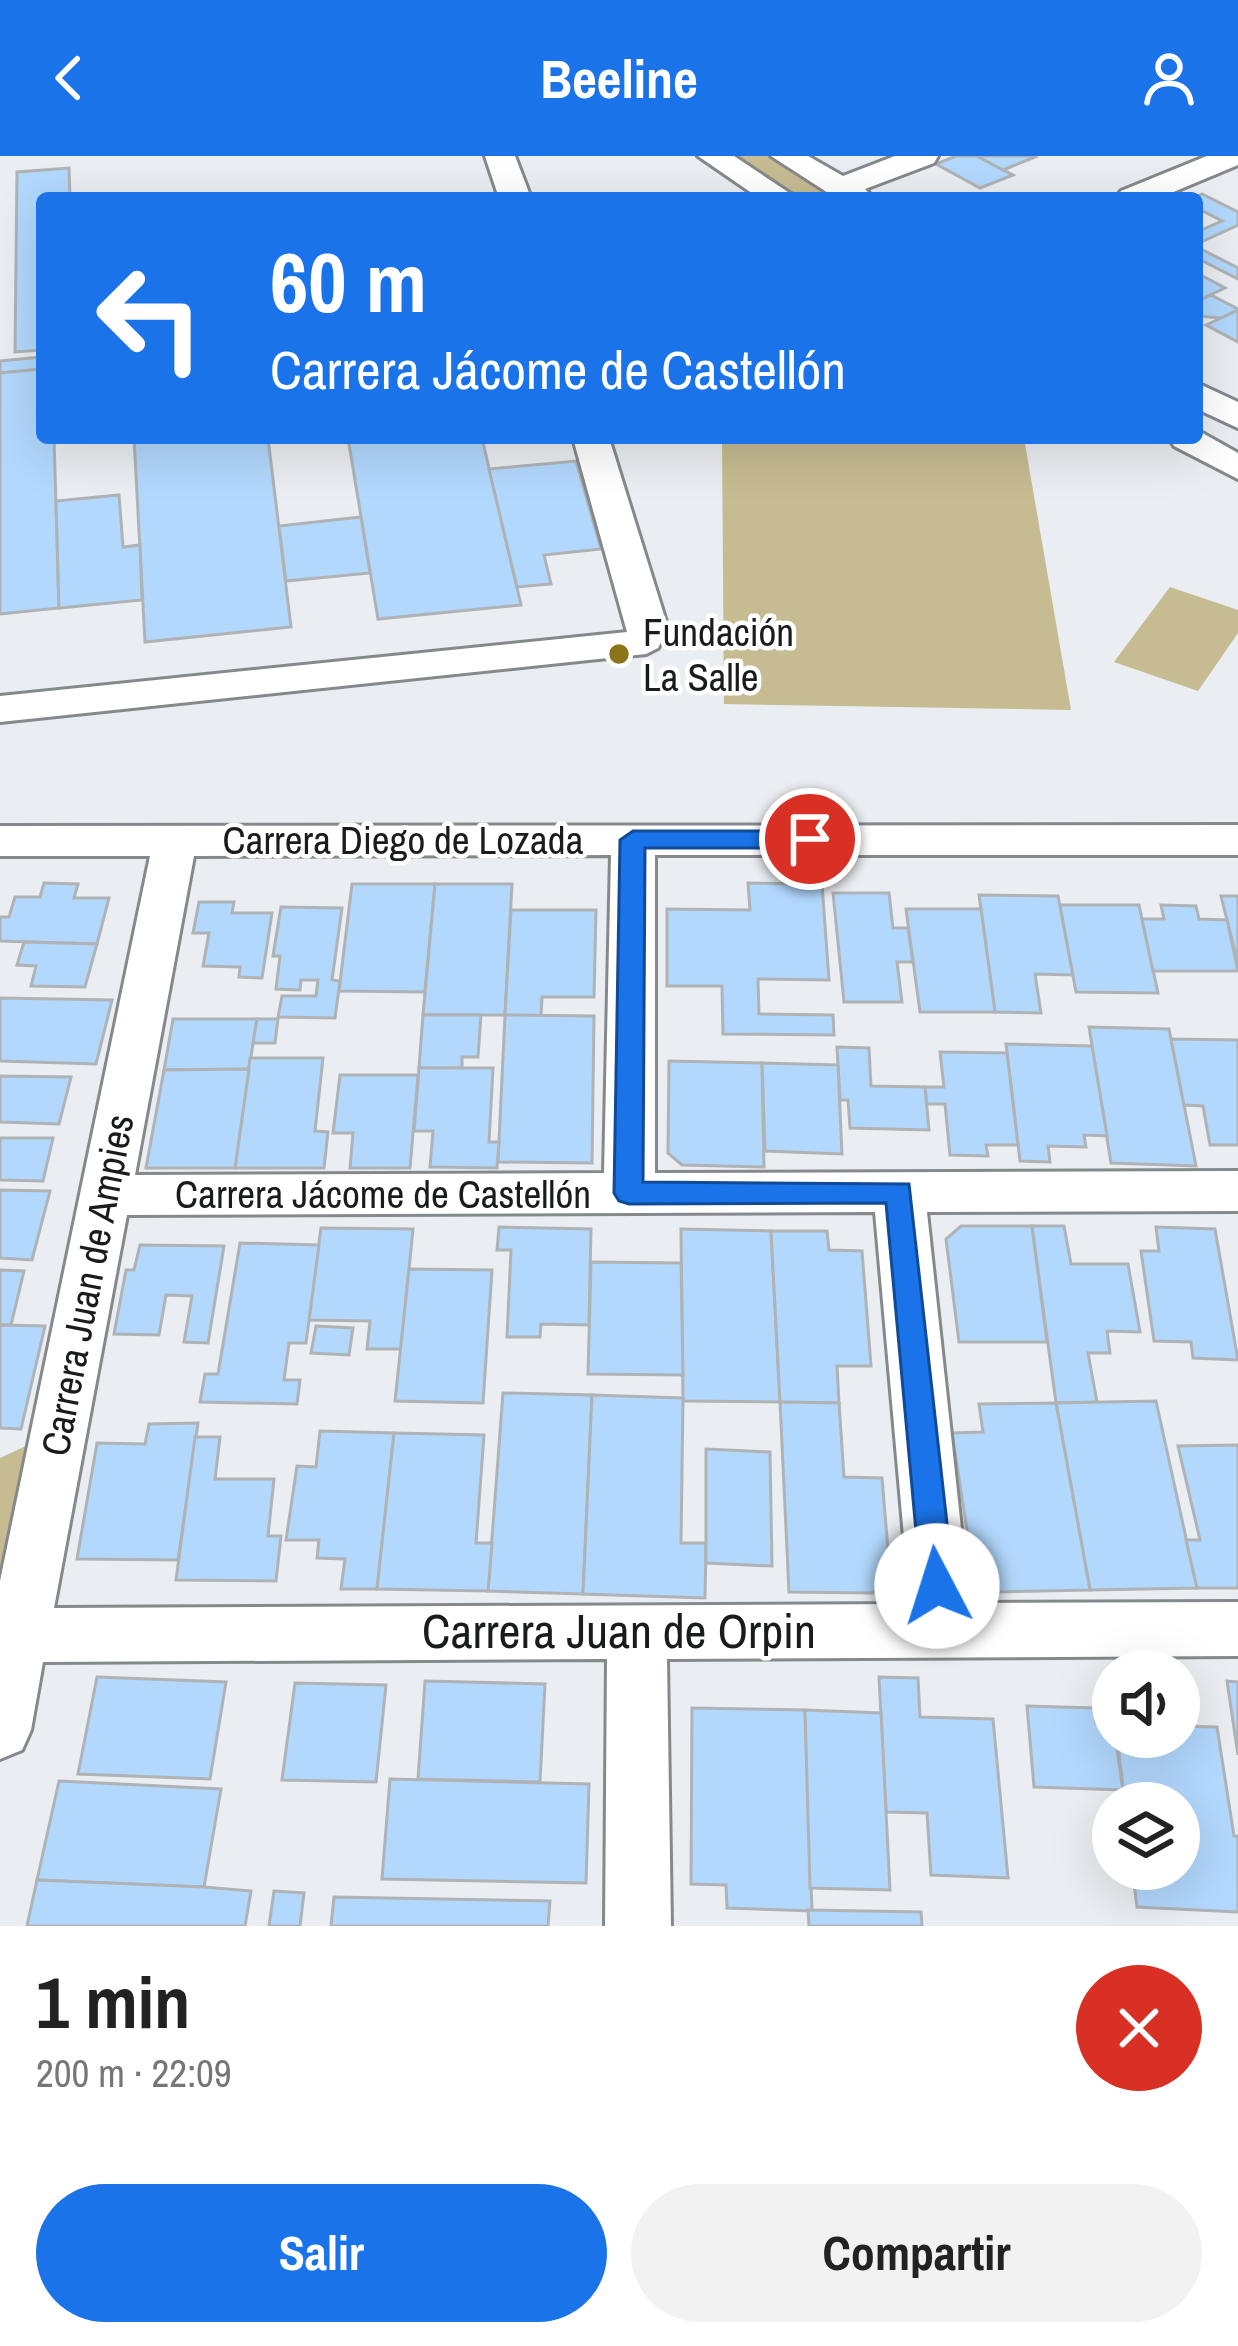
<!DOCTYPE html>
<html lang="es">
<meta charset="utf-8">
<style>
body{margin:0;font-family:"Archivo Narrow",sans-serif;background:#f2f2f2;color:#222;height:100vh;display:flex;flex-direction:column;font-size:45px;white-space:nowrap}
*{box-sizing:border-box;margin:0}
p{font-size:39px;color:#767676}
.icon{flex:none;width:66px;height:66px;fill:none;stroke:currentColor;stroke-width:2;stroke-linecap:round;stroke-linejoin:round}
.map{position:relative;height:1770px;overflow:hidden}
.panel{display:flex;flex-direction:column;background:#fff;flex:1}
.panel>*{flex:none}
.hud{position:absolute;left:36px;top:36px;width:1167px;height:252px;border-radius:12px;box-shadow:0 12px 48px #0002;background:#1a73e8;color:#fff;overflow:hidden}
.controls{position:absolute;left:1092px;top:1494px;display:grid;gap:24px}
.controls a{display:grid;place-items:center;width:108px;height:108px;border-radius:50%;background:#fff;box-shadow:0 12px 48px #0002;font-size:60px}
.pin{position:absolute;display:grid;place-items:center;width:102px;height:102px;color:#fff;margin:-51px;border:6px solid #fff;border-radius:50%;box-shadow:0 3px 12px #0007}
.me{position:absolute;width:132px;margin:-66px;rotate:355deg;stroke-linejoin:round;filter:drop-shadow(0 0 9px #0008)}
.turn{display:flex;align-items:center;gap:42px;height:252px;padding:0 36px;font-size:54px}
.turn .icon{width:156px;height:156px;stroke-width:2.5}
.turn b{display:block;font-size:84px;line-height:102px}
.round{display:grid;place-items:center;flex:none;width:126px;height:126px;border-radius:63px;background:#f2f2f2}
.summary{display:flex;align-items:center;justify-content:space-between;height:204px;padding:0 36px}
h1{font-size:72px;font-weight:700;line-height:90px}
.button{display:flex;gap:24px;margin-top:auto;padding:24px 36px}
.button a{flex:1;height:138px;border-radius:72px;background:#1a73e8;color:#fff;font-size:48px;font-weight:700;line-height:138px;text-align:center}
.button a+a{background:#f2f2f2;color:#222}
header{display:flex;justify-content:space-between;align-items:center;height:156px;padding:0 36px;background:#1a73e8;color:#fff;font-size:54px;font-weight:700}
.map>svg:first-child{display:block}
.green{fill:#c6bb91}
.building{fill:#b2d8fd;stroke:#b0b3b6;stroke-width:3}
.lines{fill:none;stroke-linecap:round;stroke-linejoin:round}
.minor-casing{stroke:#86898c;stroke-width:6}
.minor{fill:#fff;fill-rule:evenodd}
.route{fill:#1a73e8;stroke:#114b97;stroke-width:3}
.poi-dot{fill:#8b7518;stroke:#fff;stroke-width:4.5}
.labels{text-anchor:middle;stroke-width:9;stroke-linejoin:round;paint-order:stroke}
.poi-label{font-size:39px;fill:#191b1c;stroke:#fff;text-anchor:start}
.street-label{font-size:39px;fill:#191b1c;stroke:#fff}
.near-street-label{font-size:48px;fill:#191b1c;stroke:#fff}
</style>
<header><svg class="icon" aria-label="back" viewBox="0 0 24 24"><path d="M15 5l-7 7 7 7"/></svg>Beeline<svg class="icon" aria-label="person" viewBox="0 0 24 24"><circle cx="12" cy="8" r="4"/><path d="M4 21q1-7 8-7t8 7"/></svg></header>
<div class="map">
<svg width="1238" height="1770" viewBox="0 0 1238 1770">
<rect width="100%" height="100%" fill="#eaedf1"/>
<g class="green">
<polygon points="713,0 786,0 858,42 781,42"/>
<polygon points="722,282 1024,282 1071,554 724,548"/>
<polygon points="1170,431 1238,454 1238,477 1198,535 1114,506"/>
<polygon points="58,1275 0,1479 0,1302"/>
</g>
<g class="building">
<polygon points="956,0 977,0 1013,19 980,32 936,8"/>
<polygon points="977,0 1033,0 1035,1 1003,14"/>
<polygon points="69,12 70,42 42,42 42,194 15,196 17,16"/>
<polygon points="1202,38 1238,56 1238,69 1197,88 1197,76 1222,65 1197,52 1194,42"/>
<polygon points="1197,91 1238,112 1238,123 1197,102"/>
<polygon points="1197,117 1225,132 1197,145"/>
<polygon points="1211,139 1238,153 1238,154 1221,162 1197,160 1197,145"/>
<polygon points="1238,154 1238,186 1206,169 1221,162"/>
<polygon points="42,201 42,213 0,217 0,205"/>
<polygon points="42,213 42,282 54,282 59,452 0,458 0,217"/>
<polygon points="134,282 268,282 291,471 145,486"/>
<polygon points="348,282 482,282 521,449 378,463"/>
<polygon points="576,305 601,393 544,399 551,428 517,431 489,313"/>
<polygon points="119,339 123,391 140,389 142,444 59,452 56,345"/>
<polygon points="361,361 370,417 286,425 279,370"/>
<polygon points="44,727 78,728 74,742 109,742 97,788 0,785 0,761 9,761 15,741 40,741"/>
<polygon points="748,727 822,728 829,824 758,823 759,858 833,859 834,879 723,878 722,830 667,830 667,753 750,754"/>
<polygon points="352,728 435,728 425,836 339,835"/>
<polygon points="435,728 512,728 505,859 423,859"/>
<polygon points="833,737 889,737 893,772 908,772 913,806 897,806 902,846 844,846"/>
<polygon points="979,739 1058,740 1073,819 1035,818 1041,857 995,856"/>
<polygon points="1221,740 1238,740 1238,808"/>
<polygon points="199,746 234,746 232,757 272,757 262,822 239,821 240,811 203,810 209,777 193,777"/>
<polygon points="1060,749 1139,749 1158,837 1076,836"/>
<polygon points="1161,749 1196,750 1199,763 1227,764 1238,815 1153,815 1142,763 1164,763"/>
<polygon points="281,751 342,752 332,824 340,825 335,862 278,861 282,840 316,840 318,824 301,824 300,834 276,833 280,800 273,800"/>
<polygon points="906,753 981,753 995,856 920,856"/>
<polygon points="511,754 596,754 594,841 542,841 541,860 505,859"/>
<polygon points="24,786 97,788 85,831 31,830 36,810 17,809"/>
<polygon points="0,842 112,844 96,908 0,905"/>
<polygon points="423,859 481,859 478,901 462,901 462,912 419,912"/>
<polygon points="505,859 594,860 592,1007 498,1006"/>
<polygon points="173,863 257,863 249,913 164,914"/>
<polygon points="257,863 278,863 275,887 253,887"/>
<polygon points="1089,871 1169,873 1196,1010 1111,1007"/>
<polygon points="1171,883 1238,884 1238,989 1210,989 1203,950 1184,949"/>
<polygon points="1006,888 1092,890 1107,980 1084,979 1086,991 1048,990 1050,1006 1020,1005"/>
<polygon points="837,891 869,892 871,930 925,931 929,974 850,972 848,944 840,944"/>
<polygon points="940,896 1007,897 1018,989 986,989 988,1000 950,999 945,948 927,948 925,931 944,931"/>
<polygon points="250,902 323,902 315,975 328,976 324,1012 235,1012"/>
<polygon points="669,905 762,907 764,1011 682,1009 668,997"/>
<polygon points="762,907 838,909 842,998 765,995"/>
<polygon points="419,912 493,912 489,986 499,986 497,1012 430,1011 433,975 414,975"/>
<polygon points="249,913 235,1012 146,1012 164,914"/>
<polygon points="340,919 418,919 410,1012 350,1012 353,977 333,977"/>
<polygon points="0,920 71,921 59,968 0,966"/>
<polygon points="0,982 53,982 43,1025 0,1024"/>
<polygon points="0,1034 50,1035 32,1104 0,1102"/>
<polygon points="961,1070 1032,1070 1047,1186 959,1186 946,1083"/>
<polygon points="1032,1070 1064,1070 1071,1108 1128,1108 1140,1176 1107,1175 1110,1197 1088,1197 1097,1246 1056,1247"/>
<polygon points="499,1071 591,1073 589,1169 541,1168 540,1181 507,1181 511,1094 497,1094"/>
<polygon points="1156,1071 1215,1073 1238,1204 1193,1202 1191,1186 1154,1185 1141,1095 1159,1095"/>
<polygon points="321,1072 413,1073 401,1193 367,1193 370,1165 308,1164"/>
<polygon points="681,1073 771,1075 780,1246 683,1245"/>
<polygon points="771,1075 827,1075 829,1094 862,1095 871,1210 837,1210 839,1247 780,1246"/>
<polygon points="240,1087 319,1089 306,1187 289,1187 284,1224 300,1224 297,1248 200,1246 205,1218 218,1218"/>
<polygon points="140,1089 224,1090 208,1187 184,1186 192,1140 166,1139 159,1179 114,1178 126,1114 134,1114"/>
<polygon points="591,1106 681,1107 683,1219 588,1218"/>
<polygon points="409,1113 492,1114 483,1247 395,1245"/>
<polygon points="0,1114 24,1115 11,1169 0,1169"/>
<polygon points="0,1169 45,1170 21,1273 0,1272"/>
<polygon points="316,1170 353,1172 349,1199 311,1197"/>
<polygon points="503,1237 592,1239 583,1438 488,1435"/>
<polygon points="592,1239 683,1242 681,1387 706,1387 705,1442 583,1438"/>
<polygon points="1156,1245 1197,1432 1090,1434 1056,1247"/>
<polygon points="780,1246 839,1247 844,1321 882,1322 890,1417 873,1437 789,1436"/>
<polygon points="1056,1247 1090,1434 998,1436 973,1413 952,1277 983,1276 979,1248"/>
<polygon points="198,1267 178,1404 77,1403 97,1287 145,1288 149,1268"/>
<polygon points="320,1275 394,1277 377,1433 341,1433 345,1403 317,1402 319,1384 286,1384 297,1310 316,1311"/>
<polygon points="394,1277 484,1279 476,1387 492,1387 488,1435 377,1433"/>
<polygon points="195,1281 220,1281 215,1323 274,1323 268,1380 281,1380 276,1425 176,1424"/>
<polygon points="1238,1289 1238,1432 1197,1432 1186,1384 1200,1384 1178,1290"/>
<polygon points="706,1293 770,1296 772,1410 706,1407"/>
<polygon points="97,1521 226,1526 210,1623 78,1618"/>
<polygon points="879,1521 918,1522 920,1561 993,1563 1008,1722 931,1719 927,1657 886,1656"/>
<polygon points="425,1525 545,1528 540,1626 418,1623"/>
<polygon points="1227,1525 1238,1526 1238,1599"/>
<polygon points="295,1527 386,1529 376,1626 282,1624"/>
<polygon points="1027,1550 1095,1552 1096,1567 1113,1567 1123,1634 1034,1631"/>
<polygon points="692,1552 805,1554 812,1755 727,1752 726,1729 691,1728"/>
<polygon points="805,1554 881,1557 890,1734 810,1732"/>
<polygon points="1179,1570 1217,1571 1234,1680 1238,1680 1238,1756 1137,1751 1132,1713 1179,1713 1179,1647 1125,1647 1117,1581 1179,1581"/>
<polygon points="390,1623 589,1628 586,1727 382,1723"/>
<polygon points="59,1625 221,1633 204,1731 37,1724"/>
<polygon points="37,1724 204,1731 251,1735 245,1770 27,1770"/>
<polygon points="274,1735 304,1737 300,1770 269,1770"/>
<polygon points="334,1741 550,1745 548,1770 331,1770"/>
<polygon points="808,1754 921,1756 922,1770 809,1770"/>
</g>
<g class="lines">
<g class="minor-casing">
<g id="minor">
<polygon points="485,0 515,0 531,42 499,42"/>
<polygon points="698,0 734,0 797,42 759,42"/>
<polygon points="771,0 808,0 843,20 895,0 938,0 934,7 865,33 874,42 836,42"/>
<polygon points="1207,0 1238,0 1238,9 1159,42 1116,42 1121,35"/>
<polygon points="1197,227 1238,246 1238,272 1197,253"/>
<polygon points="1197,274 1238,297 1238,323 1174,290 1169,282 1197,282"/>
<polygon points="573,282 609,282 668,472 658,492 646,498 0,566 0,540 627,476"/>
<path d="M1238,669v30h-583v318l583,-2v40l-311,1 42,391 269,-1v54l-571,3 4,267h-66l2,-267 -564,3 -12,68 -9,20 -22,9v-178l150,-725h-150v-30zM611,699l-7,318 -469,2 59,-319zM875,1056l35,392 -856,4 73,-393z"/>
</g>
</g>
<use href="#minor" class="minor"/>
</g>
<polygon class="route" points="633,675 810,675 822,683 810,692 645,692 643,1026 909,1028 954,1430 949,1440 937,1445 925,1440 921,1430 886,1047 629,1048 619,1045 614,1037 620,684"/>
<circle class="poi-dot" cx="619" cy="498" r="12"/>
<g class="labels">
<g class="poi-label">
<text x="643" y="490">Fundación<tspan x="643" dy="45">La Salle</tspan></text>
</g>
<g class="street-label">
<text x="403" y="698">Carrera Diego de Lozada</text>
<text x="383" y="1052">Carrera Jácome de Castellón</text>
<text transform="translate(87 1129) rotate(-79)" y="14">Carrera Juan de Ampies</text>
</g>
<g class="near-street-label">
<text x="619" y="1492">Carrera Juan de Orpin</text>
</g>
</g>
</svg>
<div class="controls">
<a><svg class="icon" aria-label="sound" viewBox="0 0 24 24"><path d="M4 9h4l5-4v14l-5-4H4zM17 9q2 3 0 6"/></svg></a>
<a><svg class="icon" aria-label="layers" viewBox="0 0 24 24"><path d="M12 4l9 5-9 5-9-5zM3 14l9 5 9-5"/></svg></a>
</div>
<div class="pin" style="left:810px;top:683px;background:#d93025"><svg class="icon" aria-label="arrive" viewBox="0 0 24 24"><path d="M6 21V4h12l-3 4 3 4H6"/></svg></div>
<svg class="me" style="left:937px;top:1430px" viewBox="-20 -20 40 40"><circle r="19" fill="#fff"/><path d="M0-13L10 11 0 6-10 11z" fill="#1a73e8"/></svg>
<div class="hud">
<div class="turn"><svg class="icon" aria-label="left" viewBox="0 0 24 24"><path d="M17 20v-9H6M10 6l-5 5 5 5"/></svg><div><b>60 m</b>Carrera Jácome de Castellón</div></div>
</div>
</div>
<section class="panel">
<div class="summary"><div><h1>1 min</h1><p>200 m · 22:09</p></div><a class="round" style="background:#d93025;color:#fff"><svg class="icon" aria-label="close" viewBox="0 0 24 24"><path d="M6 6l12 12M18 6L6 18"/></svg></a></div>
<div class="button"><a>Salir</a><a>Compartir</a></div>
</section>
